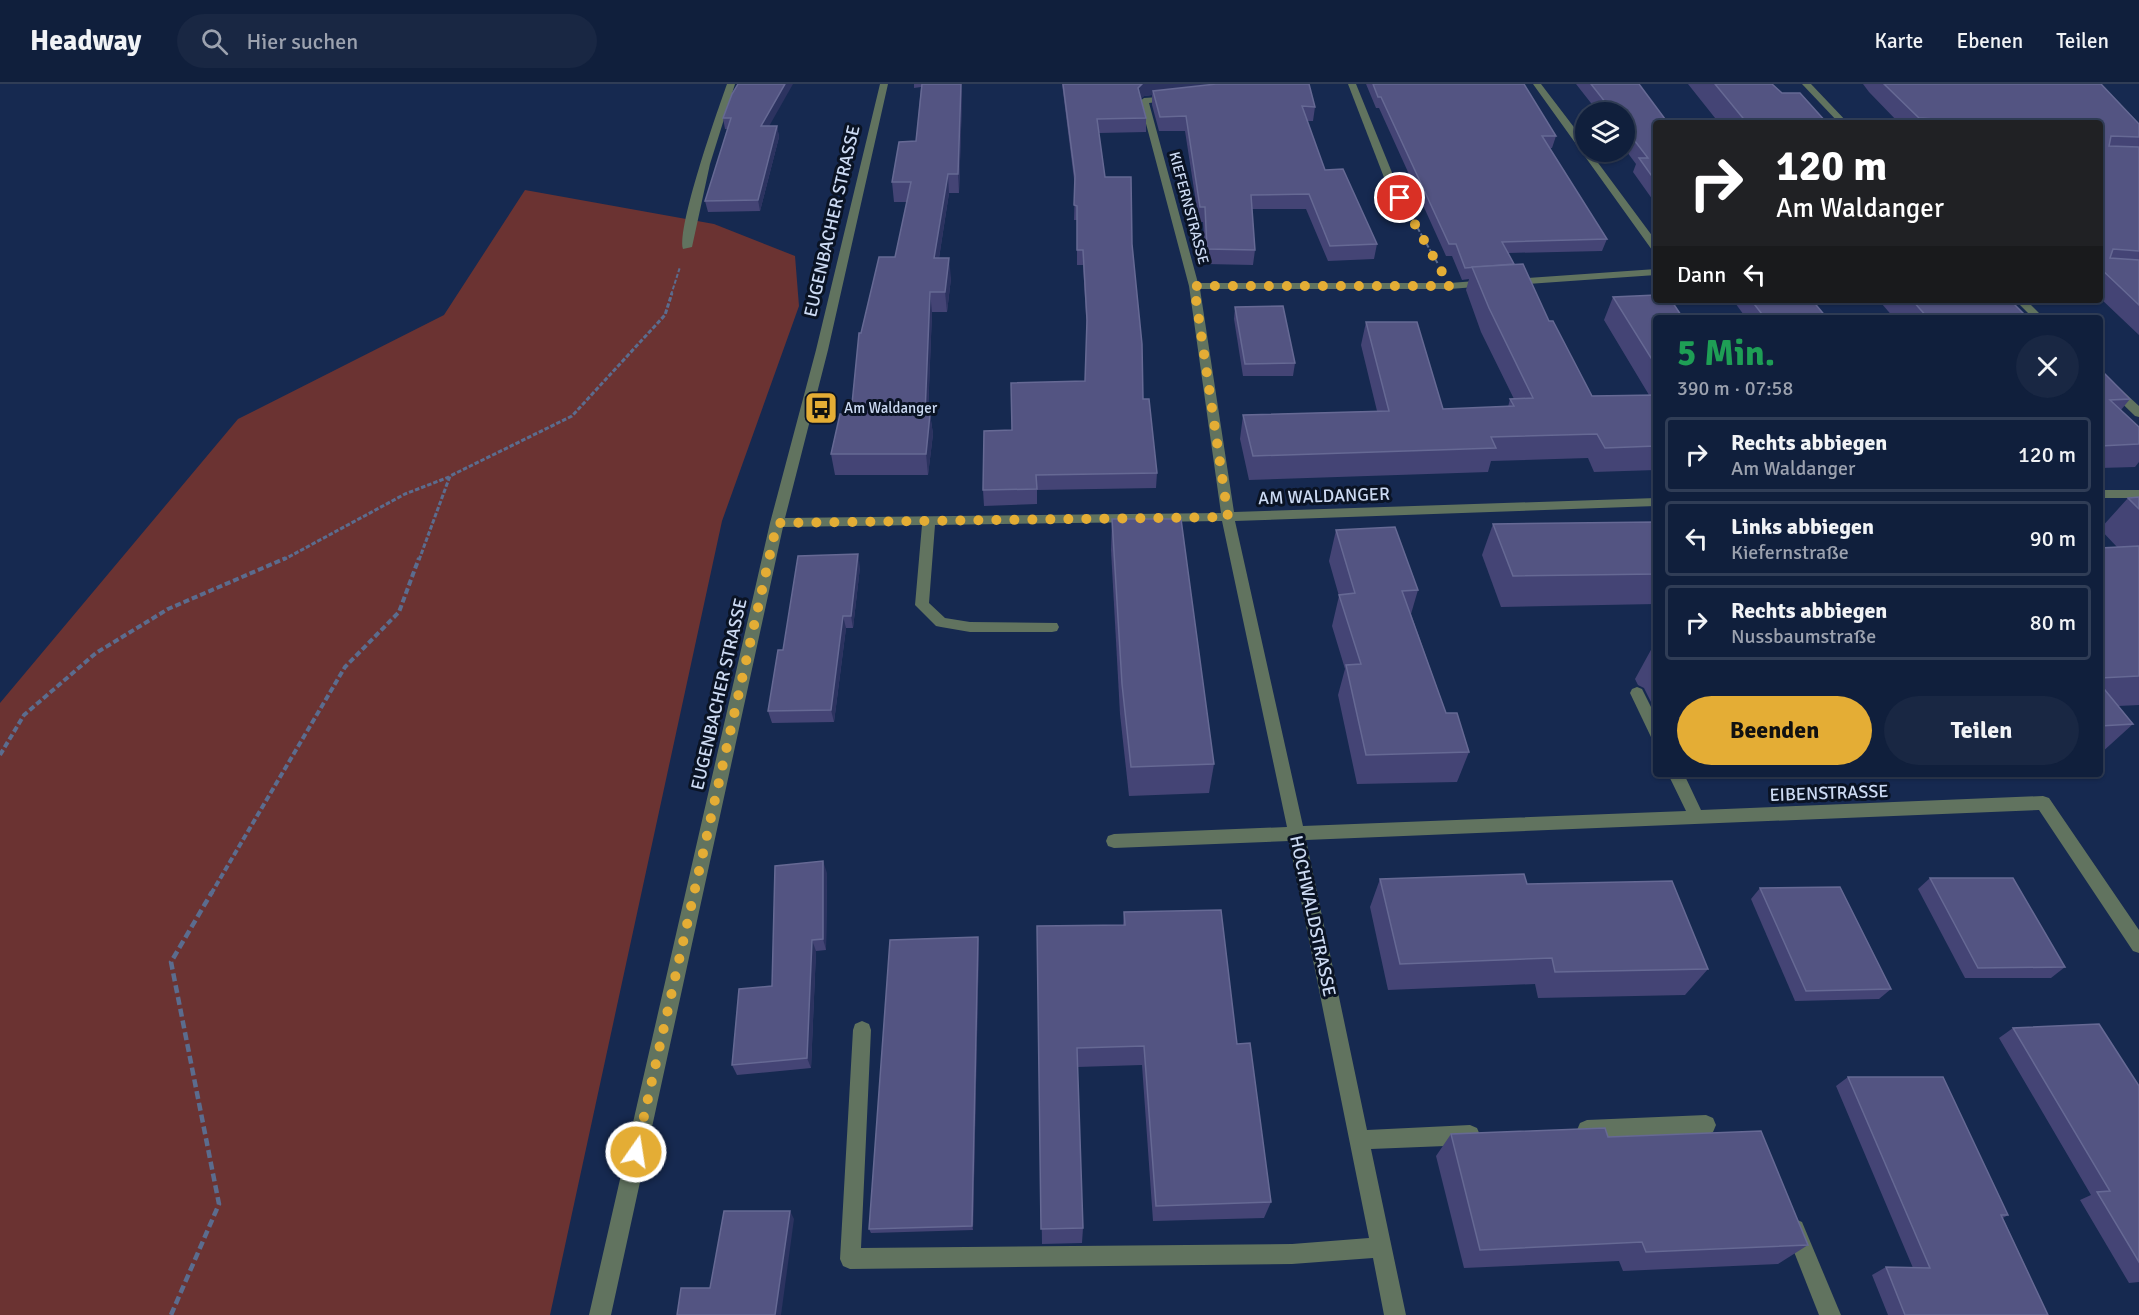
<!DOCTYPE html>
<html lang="de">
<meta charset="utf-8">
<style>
body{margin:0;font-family:Signika,sans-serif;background:#192743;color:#f1f3f6;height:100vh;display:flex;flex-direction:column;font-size:22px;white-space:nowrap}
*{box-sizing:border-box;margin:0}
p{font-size:20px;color:#9ca2af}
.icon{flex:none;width:33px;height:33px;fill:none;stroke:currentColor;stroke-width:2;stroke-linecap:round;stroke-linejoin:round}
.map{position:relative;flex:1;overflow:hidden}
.panel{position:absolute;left:1653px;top:231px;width:450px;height:462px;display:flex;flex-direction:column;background:#101f3c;border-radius:6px;box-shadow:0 2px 4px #0004,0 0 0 2px #303d56}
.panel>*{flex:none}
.top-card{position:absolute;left:1653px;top:36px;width:450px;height:183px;border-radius:6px;box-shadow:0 2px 4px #0004,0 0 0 2px #303d56;background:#202124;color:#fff;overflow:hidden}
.controls{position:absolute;left:1575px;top:18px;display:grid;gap:12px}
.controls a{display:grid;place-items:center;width:60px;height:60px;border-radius:50%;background:#101f3c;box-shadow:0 2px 4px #0004,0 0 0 2px #303d56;font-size:30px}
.pin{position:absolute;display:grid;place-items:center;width:51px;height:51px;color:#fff;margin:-26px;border:3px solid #fff;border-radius:50%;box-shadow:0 2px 6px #0007}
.me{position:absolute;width:66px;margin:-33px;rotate:13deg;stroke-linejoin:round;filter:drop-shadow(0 0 4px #0008)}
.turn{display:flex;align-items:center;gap:21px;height:126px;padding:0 24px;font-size:27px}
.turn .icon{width:78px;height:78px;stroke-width:2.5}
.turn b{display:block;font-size:42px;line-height:51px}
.then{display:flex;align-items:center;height:57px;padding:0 24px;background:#0003;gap:12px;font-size:22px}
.round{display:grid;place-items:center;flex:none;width:63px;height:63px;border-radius:32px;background:#192743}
.summary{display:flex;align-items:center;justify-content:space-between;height:102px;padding:0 24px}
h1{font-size:36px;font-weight:800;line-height:45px;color:#1e9e55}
.cta{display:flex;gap:12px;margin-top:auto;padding:12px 24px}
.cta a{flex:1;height:69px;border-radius:36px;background:#e4ad35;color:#111;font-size:24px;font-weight:800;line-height:69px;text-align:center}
.cta a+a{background:#192743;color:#f1f3f6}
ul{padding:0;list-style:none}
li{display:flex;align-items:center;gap:18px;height:75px;margin:0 12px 9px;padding:0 12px;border:3px solid #303d56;border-radius:6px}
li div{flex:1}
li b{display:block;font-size:22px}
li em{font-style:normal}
header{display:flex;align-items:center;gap:36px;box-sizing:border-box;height:84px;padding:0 30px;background:#101f3c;border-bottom:2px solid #303d56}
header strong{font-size:28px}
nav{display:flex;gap:33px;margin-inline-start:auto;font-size:21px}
.search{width:420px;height:54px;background:#192743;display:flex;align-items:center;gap:15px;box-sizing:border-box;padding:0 21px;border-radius:33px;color:#9ca2af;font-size:22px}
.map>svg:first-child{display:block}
.green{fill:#6b3332}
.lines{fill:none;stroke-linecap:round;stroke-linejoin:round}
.path-far3{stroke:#5b6c8e;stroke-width:2;stroke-dasharray:4 2;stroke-linecap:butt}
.path-far2{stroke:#5b6c8e;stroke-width:3;stroke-dasharray:4.5 2;stroke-linecap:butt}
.path-far1{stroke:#5b6c8e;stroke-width:4;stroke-dasharray:6 3;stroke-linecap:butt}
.path{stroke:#5b6c8e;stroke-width:4.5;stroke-dasharray:8 4;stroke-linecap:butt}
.minor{fill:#61735f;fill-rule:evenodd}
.wall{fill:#444475}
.shaded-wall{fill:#2c3360}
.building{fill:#535482;stroke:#666994;stroke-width:1.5}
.route{stroke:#e4ad35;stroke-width:10;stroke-dasharray:0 18}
.labels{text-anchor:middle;stroke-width:6;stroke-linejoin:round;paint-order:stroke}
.far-street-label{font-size:15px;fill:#ccdaf3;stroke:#0a1324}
.far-poi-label{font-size:15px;fill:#ccdaf3;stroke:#0a1324;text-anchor:start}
.street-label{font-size:18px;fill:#ccdaf3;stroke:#0a1324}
</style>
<header>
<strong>Headway</strong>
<div class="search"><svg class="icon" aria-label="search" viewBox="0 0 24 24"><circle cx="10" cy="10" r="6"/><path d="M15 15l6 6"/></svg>Hier suchen</div>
<nav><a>Karte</a><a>Ebenen</a><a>Teilen</a></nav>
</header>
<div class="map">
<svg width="2139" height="1231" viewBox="0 0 2139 1231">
<rect width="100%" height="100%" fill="#162950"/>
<polygon class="green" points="525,106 714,140 795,172 799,222 722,437 550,1231 0,1231 0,619 238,335 444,231"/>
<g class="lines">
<g class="path-far3">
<polyline points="1400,113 1438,180"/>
<polyline points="671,211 680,183"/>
</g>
<g class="path-far2">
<polyline points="283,476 405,410 449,393"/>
<polyline points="419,476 450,392 572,332 665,231 672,209"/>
</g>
<g class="path-far1">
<polyline points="0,671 24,631 96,569 168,525 286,474"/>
<polyline points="211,810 345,583 399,528 419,474"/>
</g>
<polyline class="path" points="171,1231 219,1120 171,878 212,808"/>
<g class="minor">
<path d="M727,0h8l-25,80 -18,83 -9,2c-6,-23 34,-137 44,-165z"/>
<polygon points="880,0 888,0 828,266 785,434 1221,429 1189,202 1140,17 1144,14 1174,12 1174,16 1149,19 1198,199 1450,199 1488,196 1493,199 1488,202 1450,205 1200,205 1234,428 1656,414 1656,422 1235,437 1303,742 1686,727 1668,690 1684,690 1701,726 2043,712 2049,714 2139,846 2139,869 2133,867 2039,726 1306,756 1367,1046 1470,1041 1477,1044 1480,1051 1477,1058 1470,1061 1371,1065 1406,1231 1384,1231 1373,1174 1292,1180 850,1185 843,1182 840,1175 853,946 855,940 862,937 869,940 871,946 861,1164 1292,1160 1369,1154 1289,757 1114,764 1108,762 1106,757 1108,752 1114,750 1287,743 1222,437 935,441 929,519 945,534 970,538 1057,539 1059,543 1057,547 1052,548 970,548 941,543 936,542 915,521 922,441 783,443 611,1231 589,1231 770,439 816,266"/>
<polygon points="1348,0 1356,0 1395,96 1393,98 1385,96"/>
<polygon points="1533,0 1541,0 1586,59 1586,68 1590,68 1656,157 1656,167 1652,166"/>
<polygon points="1802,0 1811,0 1848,39 1839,39"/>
<polygon points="1656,185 1656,191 1512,201 1507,198 1512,195"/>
<polygon points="2015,216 2026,216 2044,234 2033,234"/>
<polygon points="2100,289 2104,290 2139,322 2139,333 2135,332 2100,298"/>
<rect x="2100" y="406" width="39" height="8"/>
<polygon points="1637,603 1642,605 1656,633 1656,655 1651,653 1630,609 1632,605"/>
<polygon points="1706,1031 1713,1034 1716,1041 1713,1048 1706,1051 1587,1056 1580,1053 1577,1046 1580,1039 1587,1036"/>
<polygon points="1795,1135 1802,1138 1841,1231 1819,1231 1785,1145 1788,1138"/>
</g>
</g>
<g class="wall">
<polygon points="914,0 961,0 962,15 959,109 949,109 939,174 951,194 947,228 932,228 928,330 930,330 933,350 928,391 835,391 831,370 851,330 861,249 895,173 907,118 894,118 892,98 916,57 921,3 914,4"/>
<polygon points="1062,0 1309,0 1315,23 1313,37 1307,37 1325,86 1377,160 1374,175 1328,177 1306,125 1252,125 1255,166 1253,181 1206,180 1203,138 1199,138 1185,47 1159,47 1152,21 1152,11 1144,12 1141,14 1146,34 1146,48 1099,49 1105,93 1132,160 1143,315 1157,389 1156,404 1037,406 1037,420 984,422 983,406 1012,346 1085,297 1087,248 1083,181 1077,181 1077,136 1074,136 1075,103"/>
<polygon points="1366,0 1524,0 1556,52 1552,64 1549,64 1607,155 1602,167 1508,169 1549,237 1592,312 1649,311 1604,236 1613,213 1656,234 1656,386 1594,388 1588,374 1491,377 1488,388 1249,396 1240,355 1243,331 1377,327 1361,261 1366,238 1443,325 1508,323 1510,315 1514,315 1481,248 1466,206 1469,195 1462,196 1452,172 1446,172 1379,24 1376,24"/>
<polygon points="1576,0 1639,0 1656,39 1656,119 1655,119 1633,88 1636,80 1624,64 1624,28 1598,28"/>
<polygon points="1688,0 1772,0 1782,9 1827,39 1719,39"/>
<polygon points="1863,0 2101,0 2139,53 2139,251 2100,214 2100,39 1899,39 1869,8"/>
<polygon points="732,10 769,42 777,42 779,53 760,127 708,128 705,117 728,45 725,45 723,34"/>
<polygon points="1733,216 1812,216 1827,234 1746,234"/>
<polygon points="1884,216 2010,216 2028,234 1894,234 1882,220"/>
<polygon points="1235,223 1295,279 1293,292 1243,292 1234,235"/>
<polygon points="2100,285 2130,315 2121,326 2139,343 2139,378 2135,383 2100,384"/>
<polygon points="2139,413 2139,621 2118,622 2133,640 2100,670 2100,464 2117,463 2100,445 2128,414"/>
<polygon points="1112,435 1214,680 1209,709 1129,712 1120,630 1111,466"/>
<polygon points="1656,438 1656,520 1501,523 1482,471 1493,440"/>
<polygon points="1336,446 1418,506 1411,530 1446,629 1469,668 1457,698 1357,700 1338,611 1345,585 1332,542 1339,512 1329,477"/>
<polygon points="860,483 853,544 846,544 834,638 772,639 768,627 783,566"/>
<polygon points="1652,564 1656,564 1656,628 1644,604 1638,601 1635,595"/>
<polygon points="827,789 826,866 816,867 811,984 737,991 732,981"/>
<polygon points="1930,794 2065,883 2051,894 1965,894 1918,805"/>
<polygon points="1380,795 1527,800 1708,885 1685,911 1538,914 1535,900 1388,906 1370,823"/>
<polygon points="1760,804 1891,905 1879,915 1795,917 1751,815"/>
<polygon points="1124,828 1237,960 1271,1118 1264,1134 1153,1137 1142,981 1077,983 1083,1144 1082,1159 1042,1160 1037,842 1123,841"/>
<polygon points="978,853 979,858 973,1146 871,1149 869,1145"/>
<polygon points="2013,944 2139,1002 2139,1198 2129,1199 2080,1116 2091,1111 1999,954"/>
<polygon points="1848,993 2008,1131 2003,1134 2048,1231 1888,1231 1872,1191 1886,1183 1913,1184 1836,1002"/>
<polygon points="1451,1050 1608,1053 1808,1161 1778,1180 1623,1187 1619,1177 1464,1184 1436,1072"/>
</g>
<g class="shaded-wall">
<polygon points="785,0 793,0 763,53 761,42"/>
<polygon points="961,0 962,15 959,109 958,90"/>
<polygon points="1142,0 1256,0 1153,7 1152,11 1144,12 1138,18 1138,4"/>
<polygon points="777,42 779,53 760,127 758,116"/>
<polygon points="948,90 949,109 936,193 934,174"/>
<polygon points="949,174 951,194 947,228 945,208"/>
<polygon points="930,208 932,228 927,350 925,330"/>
<polygon points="930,330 933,350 928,391 926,370"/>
<polygon points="858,470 860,483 853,544 851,532"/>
<polygon points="843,532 846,544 834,638 831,626"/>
<polygon points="823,777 827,789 826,866 823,855"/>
<polygon points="978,853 979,858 973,1146 972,1142"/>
<polygon points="812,856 816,867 811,984 807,974"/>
<polygon points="790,1127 794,1135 781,1231 775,1231"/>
</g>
<g class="building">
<polygon points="738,0 785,0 761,42 777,42 758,116 705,117 731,34 723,34 732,10"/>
<polygon points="922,0 961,0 958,90 948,90 934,174 949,174 945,208 930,208 925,330 930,330 926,370 831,370 840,330 851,330 859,249 861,249 879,173 895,173 911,98 892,98 899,58 916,57"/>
<polygon points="1063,0 1142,0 1138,4 1146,34 1097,35 1105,93 1131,93 1132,160 1142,260 1143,315 1149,315 1157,389 1036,391 1037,405 983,406 984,347 1012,346 1011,299 1085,297 1087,236 1083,166 1077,166 1077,122 1074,121 1075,92"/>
<polygon points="1216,0 1309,0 1315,23 1302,22 1325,86 1343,85 1377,160 1330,162 1309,110 1251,111 1255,166 1207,165 1205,123 1200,123 1186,32 1160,33 1153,7"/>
<polygon points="1373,0 1524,0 1556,52 1542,52 1607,155 1502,158 1514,180 1465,184 1456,160 1449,160 1381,13 1378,13"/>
<polygon points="1591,0 1639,0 1668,39 1656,39 1656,98 1639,74 1648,74 1624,43 1624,28 1613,28"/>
<polygon points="1715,0 1772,0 1782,9 1800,9 1827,39 1747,39"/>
<polygon points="1884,0 2101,0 2139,40 2139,53 2111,52 2109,62 2139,63 2139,167 2113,165 2110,174 2139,176 2139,221 2100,184 2100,39 1953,39 1951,36 1919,34"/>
<polygon points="1523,180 1549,237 1553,237 1592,312 1656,311 1656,362 1605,364 1597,350 1491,353 1496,364 1253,372 1243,331 1389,327 1366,238 1417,238 1443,325 1514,322 1510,315 1533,314 1489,224 1472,183"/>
<polygon points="1656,211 1656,216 1671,216 1683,234 1656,234 1656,282 1613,213"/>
<polygon points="1751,216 1812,216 1827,234 1765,234"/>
<polygon points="1912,216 2010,216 2028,234 1928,234"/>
<polygon points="1283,222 1295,279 1245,280 1235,223"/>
<polygon points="2100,285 2130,315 2110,316 2139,343 2139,360 2100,362"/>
<polygon points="2139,413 2139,425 2128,414"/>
<polygon points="1112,435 1181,435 1214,680 1131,683 1122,600"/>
<polygon points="1656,438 1656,490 1513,492 1493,440"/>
<polygon points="1395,443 1418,506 1402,507 1446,629 1457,629 1469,668 1366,671 1346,581 1361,580 1339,511 1355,509 1336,446"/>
<polygon points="2139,462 2139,592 2100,594 2100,464"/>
<polygon points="858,470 851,532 843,532 831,626 768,627 778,566 783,566 798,472"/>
<polygon points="1652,564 1656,564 1656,571 1655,571"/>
<polygon points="2100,600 2133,640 2100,642"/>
<polygon points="823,777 823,855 812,856 807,974 732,981 739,905 772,902 775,782"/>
<polygon points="1524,790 1527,800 1672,797 1708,885 1555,888 1552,874 1400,880 1380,795"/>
<polygon points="1930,794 2013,794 2065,883 1978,884"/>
<polygon points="1840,803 1891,905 1806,907 1760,804"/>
<polygon points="1221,826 1237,960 1250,959 1271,1118 1156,1122 1144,962 1077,964 1083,1144 1041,1145 1037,842 1125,841 1124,828"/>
<polygon points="978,853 972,1142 869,1145 890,856"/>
<polygon points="2099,940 2139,1002 2139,1178 2097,1108 2110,1107 2013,944"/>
<polygon points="1848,993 1943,993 2008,1131 2001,1131 2048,1231 1905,1231 1886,1183 1930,1184"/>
<polygon points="1605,1044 1608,1053 1761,1047 1808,1161 1646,1168 1642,1158 1480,1166 1451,1050"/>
<polygon points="724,1127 790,1127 775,1231 677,1231 681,1204 710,1204"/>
</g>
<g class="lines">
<polyline class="route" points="636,1068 777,439 1228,433 1194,202 1450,202 1400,114"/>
</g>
<defs>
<g id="bus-square" transform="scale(1.725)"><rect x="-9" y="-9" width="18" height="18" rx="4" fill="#e4ad35" stroke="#0a1324"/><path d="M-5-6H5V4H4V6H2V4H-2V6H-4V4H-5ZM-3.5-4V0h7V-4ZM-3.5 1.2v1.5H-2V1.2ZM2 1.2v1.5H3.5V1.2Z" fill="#111"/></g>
</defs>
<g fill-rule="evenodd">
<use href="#bus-square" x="821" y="324"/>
</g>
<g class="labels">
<g class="far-street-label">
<text transform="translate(1189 124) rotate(75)" y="5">KIEFERNSTRASSE</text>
</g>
<g class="far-poi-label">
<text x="844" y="329">Am Waldanger</text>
</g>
<g class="street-label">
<text transform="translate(832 137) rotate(-77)" y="6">EUGENBACHER STRASSE</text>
<text transform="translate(1324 412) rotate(-2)" y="6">AM WALDANGER</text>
<text transform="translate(719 610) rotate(-77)" y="6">EUGENBACHER STRASSE</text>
<text transform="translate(1829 709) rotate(-2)" y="6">EIBENSTRASSE</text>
<text transform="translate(1313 832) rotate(78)" y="6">HOCHWALDSTRASSE</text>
</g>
</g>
</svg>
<div class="controls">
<a><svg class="icon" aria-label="layers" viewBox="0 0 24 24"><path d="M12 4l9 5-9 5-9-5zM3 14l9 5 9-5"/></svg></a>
</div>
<div class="pin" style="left:1400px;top:114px;background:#d93025"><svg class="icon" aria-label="arrive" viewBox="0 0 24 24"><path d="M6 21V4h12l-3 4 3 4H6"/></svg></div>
<svg class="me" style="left:636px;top:1068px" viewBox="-20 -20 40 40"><circle r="17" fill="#e4ad35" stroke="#fff" stroke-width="3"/><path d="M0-11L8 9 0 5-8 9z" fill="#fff"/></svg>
<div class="top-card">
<div class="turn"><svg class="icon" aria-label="right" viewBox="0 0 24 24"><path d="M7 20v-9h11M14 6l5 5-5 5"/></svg><div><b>120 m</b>Am Waldanger</div></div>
<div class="then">Dann<svg class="icon" aria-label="left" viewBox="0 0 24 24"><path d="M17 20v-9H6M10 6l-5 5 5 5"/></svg></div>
</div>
<section class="panel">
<div class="summary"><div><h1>5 Min.</h1><p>390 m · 07:58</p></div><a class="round"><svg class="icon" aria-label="close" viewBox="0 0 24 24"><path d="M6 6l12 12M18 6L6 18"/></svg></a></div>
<ul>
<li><svg class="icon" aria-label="right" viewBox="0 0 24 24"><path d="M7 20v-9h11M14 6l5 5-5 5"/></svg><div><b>Rechts abbiegen</b><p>Am Waldanger</p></div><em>120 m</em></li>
<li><svg class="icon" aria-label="left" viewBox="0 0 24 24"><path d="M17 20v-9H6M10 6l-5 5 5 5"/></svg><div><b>Links abbiegen</b><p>Kiefernstraße</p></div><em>90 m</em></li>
<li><svg class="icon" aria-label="right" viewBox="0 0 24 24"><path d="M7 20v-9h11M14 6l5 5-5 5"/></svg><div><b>Rechts abbiegen</b><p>Nussbaumstraße</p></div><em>80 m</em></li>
</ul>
<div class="cta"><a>Beenden</a><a>Teilen</a></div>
</section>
</div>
